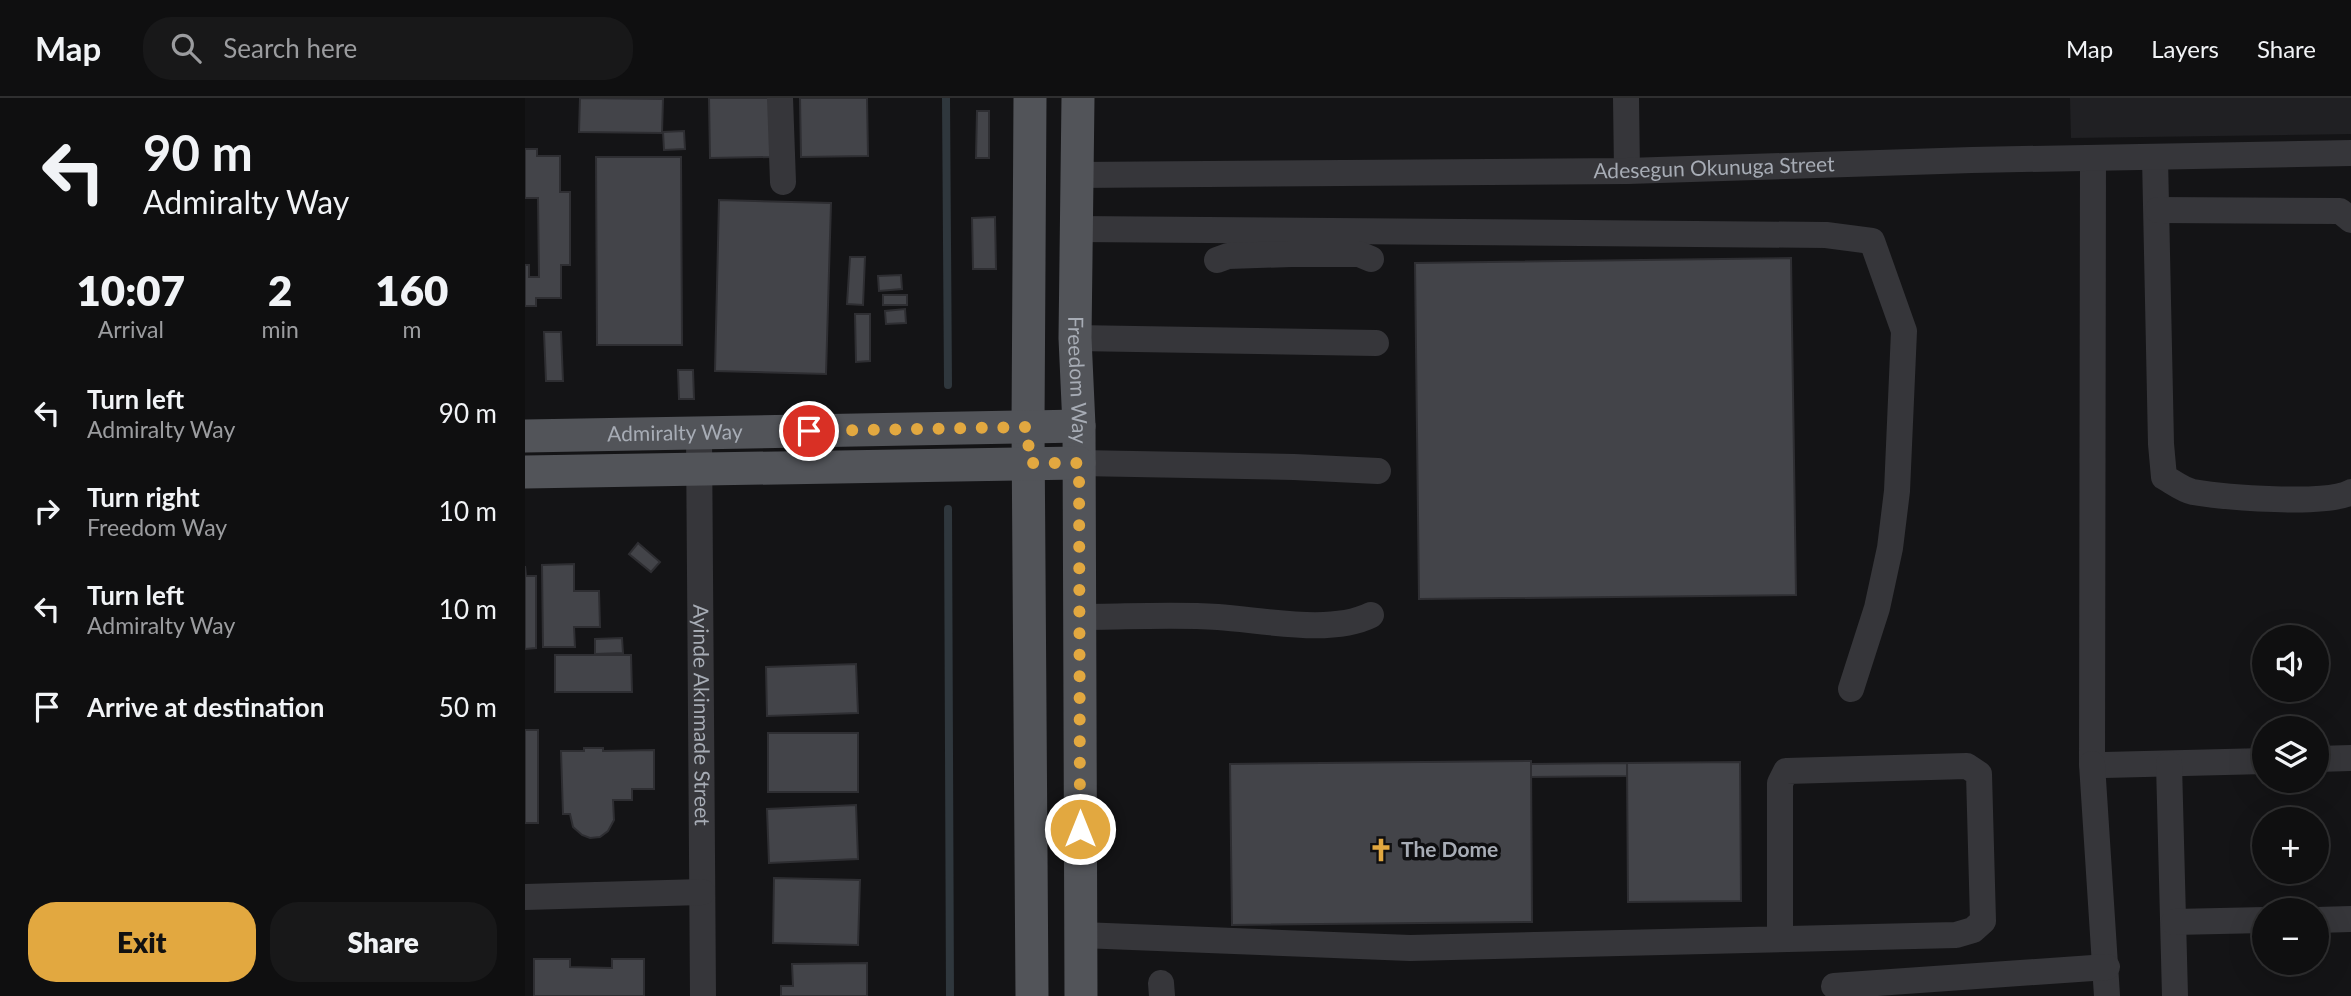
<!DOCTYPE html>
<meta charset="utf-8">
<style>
body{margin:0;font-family:Lato,sans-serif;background:#181819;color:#f1f3f6;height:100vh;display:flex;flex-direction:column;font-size:26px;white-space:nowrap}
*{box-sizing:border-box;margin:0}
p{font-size:23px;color:#9b9c9f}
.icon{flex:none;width:38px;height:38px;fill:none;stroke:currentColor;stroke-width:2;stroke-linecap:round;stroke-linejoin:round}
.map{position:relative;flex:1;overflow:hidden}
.drawer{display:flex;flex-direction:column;background:#0f0f10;width:525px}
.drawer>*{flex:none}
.hud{background:#0f0f10;color:#f1f3f6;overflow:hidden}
.tools{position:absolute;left:1727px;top:527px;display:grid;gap:14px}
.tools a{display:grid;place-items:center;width:77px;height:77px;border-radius:50%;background:#0f0f10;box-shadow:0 7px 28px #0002,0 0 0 2px #2f2f30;font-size:35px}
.pin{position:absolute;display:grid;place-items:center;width:60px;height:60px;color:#fff;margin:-30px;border:4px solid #fff;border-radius:50%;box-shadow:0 2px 7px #0007}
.me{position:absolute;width:77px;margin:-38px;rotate:0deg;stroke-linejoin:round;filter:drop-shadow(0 0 5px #0008)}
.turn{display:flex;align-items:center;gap:24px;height:147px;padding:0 28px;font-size:32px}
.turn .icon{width:91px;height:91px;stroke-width:2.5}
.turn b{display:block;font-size:49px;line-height:60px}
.eta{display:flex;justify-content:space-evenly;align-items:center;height:119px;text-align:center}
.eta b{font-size:42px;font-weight:800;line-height:49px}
.cta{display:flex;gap:14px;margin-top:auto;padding:14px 28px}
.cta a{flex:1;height:80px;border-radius:28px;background:#e2a840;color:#111;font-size:28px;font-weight:800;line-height:80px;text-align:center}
.cta a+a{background:#181819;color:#f1f3f6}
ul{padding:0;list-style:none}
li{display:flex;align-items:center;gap:21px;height:98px;padding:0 28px}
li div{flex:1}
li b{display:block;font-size:26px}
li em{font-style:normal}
header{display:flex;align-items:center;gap:42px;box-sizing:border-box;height:98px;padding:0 35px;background:#0f0f10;border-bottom:2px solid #2f2f30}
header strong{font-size:33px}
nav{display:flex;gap:38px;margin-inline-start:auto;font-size:24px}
.search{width:490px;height:63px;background:#181819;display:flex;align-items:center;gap:18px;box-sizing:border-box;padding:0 24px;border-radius:28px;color:#9b9c9f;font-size:26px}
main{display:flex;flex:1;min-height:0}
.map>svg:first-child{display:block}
.built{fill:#202023}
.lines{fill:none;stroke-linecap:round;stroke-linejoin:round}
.stream{stroke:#2f373d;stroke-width:8}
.building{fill:#434449;stroke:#2e2e32;stroke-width:2}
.minor{stroke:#36363a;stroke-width:26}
.major{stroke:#525459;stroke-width:33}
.route{stroke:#e2a840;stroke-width:12;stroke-dasharray:0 21.6}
.labels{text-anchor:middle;stroke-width:7;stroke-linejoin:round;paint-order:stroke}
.street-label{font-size:21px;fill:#a7acb5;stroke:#0f0f11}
.poi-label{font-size:21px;font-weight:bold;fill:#a7acb5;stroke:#0f0f11;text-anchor:start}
</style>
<header>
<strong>Map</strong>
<div class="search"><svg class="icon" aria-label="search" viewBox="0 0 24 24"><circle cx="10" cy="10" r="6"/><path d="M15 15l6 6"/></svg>Search here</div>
<nav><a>Map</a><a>Layers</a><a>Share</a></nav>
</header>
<main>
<section class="drawer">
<div class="hud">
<div class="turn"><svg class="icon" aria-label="left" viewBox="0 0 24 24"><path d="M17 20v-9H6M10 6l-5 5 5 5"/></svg><div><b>90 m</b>Admiralty Way</div></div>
</div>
<div class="eta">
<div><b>10:07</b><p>Arrival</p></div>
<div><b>2</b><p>min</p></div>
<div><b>160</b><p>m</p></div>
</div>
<ul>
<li><svg class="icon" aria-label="left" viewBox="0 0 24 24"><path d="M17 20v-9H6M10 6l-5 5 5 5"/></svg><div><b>Turn left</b><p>Admiralty Way</p></div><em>90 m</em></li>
<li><svg class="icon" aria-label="right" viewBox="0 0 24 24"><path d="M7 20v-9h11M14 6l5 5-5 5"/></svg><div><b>Turn right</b><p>Freedom Way</p></div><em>10 m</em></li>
<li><svg class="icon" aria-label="left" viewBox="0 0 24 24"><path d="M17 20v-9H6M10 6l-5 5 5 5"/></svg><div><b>Turn left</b><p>Admiralty Way</p></div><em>10 m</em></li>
<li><svg class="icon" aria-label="arrive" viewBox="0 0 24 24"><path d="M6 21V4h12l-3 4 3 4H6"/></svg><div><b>Arrive at destination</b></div><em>50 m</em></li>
</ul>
<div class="cta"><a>Exit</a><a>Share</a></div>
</section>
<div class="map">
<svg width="1826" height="898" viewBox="0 0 1826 898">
<rect width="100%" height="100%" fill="#141416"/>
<polygon class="built" points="1545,0 1826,0 1826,36 1546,40"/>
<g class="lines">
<g class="stream">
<polyline points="421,0 423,287"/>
<polyline points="423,411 425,898"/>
</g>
</g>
<g class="building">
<polygon points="55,0 138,1 137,35 54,34"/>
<polygon points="184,0 245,0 246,59 185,60"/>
<polygon points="275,0 342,0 343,58 276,59"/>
<polygon points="452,13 464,13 464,60 451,60"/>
<polygon points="159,33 160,51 139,52 138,34"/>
<polygon points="0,51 12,51 12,58 35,58 35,94 45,94 45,167 36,167 36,200 11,200 11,208 0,208 0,167 4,167 4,179 14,179 13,100 0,100"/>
<polygon points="71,59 156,59 157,247 72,247"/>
<polygon points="194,102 306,105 301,276 190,273"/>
<polygon points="470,119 471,171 448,171 447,120"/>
<polygon points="325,159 340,159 338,207 322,206"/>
<polygon points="1266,160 1271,497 894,501 890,165"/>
<polygon points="376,177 377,191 354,193 353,178"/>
<rect x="358" y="197" width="24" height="10"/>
<polygon points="380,211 381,225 361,226 360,213"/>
<polygon points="330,216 345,216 345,263 331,264"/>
<polygon points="19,234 36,234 38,283 21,283"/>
<polygon points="153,272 168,272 169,301 154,301"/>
<polygon points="113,445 135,464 126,474 104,456"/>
<polygon points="49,466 49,493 74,493 75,529 49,529 50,549 18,549 17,467"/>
<polygon points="0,468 1,478 11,478 11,550 0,551"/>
<polygon points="97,540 98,555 70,556 70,541"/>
<polygon points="30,557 106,557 107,594 30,594"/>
<polygon points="331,566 333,615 242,618 241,569"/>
<rect x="0" y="632" width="13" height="93"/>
<rect x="243" y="635" width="90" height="59"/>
<polygon points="59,650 78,650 78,653 129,652 129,691 107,691 107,702 88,702 89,722 83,733 75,739 65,740 57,737 48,729 45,716 38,716 36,653 59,653"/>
<polygon points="1006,663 1007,824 707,827 705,666"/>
<polygon points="1215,664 1216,803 1103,804 1102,665"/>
<polygon points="1102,665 1102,678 1006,679 1006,666"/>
<polygon points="331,707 333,761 244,765 242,711"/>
<polygon points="249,780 335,782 333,847 248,845"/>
<polygon points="9,861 45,861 45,869 87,870 87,861 119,861 119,898 9,898"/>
<polygon points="342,865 342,898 256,898 256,888 268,888 267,866"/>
</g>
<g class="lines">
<g class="minor">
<polyline points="255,0 258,84"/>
<polyline points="1101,0 1102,73"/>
<path d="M1630,59l6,287 3,33c9,5 19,13 29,15 30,5 135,14 158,0"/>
<polyline points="1568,60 1567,666 1579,667 1740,663"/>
<path id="s1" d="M552,77l550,-4 345,-11 379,-7"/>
<polyline points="1633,112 1815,113 1826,122"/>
<polyline points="552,131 1301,137 1347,143 1379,233 1372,393 1365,450 1352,510 1326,591"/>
<polyline points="692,162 703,158 766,156 834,156 846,161"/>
<polyline points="550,240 851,245"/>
<path id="s2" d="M174,335l4,563"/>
<polyline points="554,365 769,369 853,373"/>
<path d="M554,519c46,0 93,-3 139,0 45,3 113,18 153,-2"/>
<polyline points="1792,661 1826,660"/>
<polyline points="1567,666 1582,898"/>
<polyline points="1644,666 1650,898"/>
<polyline points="0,799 177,794"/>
<polyline points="1792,822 1826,821"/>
<polyline points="1649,824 1740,822"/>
<polyline points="556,837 885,850 1431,837 1448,832 1458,823 1454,676 1442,668 1261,673 1255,685 1255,841"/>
<polyline points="636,885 637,898"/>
<polyline points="1309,888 1582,869"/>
</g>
<g class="major">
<polyline points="505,0 503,329 507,898"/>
<path id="s3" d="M553,0l-3,240 4,88 2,570"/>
<path id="s4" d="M0,338l554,-10"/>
<polyline points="0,374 554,365"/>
</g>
</g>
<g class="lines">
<polyline class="route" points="284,333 503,329 504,365 554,365 555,731"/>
</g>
<defs>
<g id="church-bare" transform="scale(1.89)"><path d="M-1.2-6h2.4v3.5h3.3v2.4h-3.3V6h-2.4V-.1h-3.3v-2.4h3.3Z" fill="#e2a840" stroke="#0f0f11" stroke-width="2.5" paint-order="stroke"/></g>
</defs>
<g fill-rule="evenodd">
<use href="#church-bare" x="856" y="752"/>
</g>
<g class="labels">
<g class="street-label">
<text dy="7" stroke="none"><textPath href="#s1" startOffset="637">Adesegun Okunuga Street</textPath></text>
<text dy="7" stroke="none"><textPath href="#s3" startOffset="282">Freedom Way</textPath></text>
<text dy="7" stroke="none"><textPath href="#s4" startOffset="150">Admiralty Way</textPath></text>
<text dy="7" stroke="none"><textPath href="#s2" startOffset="282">Ayinde Akinmade Street</textPath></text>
</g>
<g class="poi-label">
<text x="876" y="759">The Dome</text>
</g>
</g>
</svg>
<div class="tools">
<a><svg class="icon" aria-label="sound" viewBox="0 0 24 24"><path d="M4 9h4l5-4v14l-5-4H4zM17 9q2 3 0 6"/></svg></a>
<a><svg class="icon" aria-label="layers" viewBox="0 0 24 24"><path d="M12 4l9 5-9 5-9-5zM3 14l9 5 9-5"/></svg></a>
<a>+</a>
<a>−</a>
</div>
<div class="pin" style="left:284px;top:333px;background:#d93025"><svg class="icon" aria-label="arrive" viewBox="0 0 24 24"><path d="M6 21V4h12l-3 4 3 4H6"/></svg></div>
<svg class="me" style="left:555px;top:731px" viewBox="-20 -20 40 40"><circle r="17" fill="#e2a840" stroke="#fff" stroke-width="3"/><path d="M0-11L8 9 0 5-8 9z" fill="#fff"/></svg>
</div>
</main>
